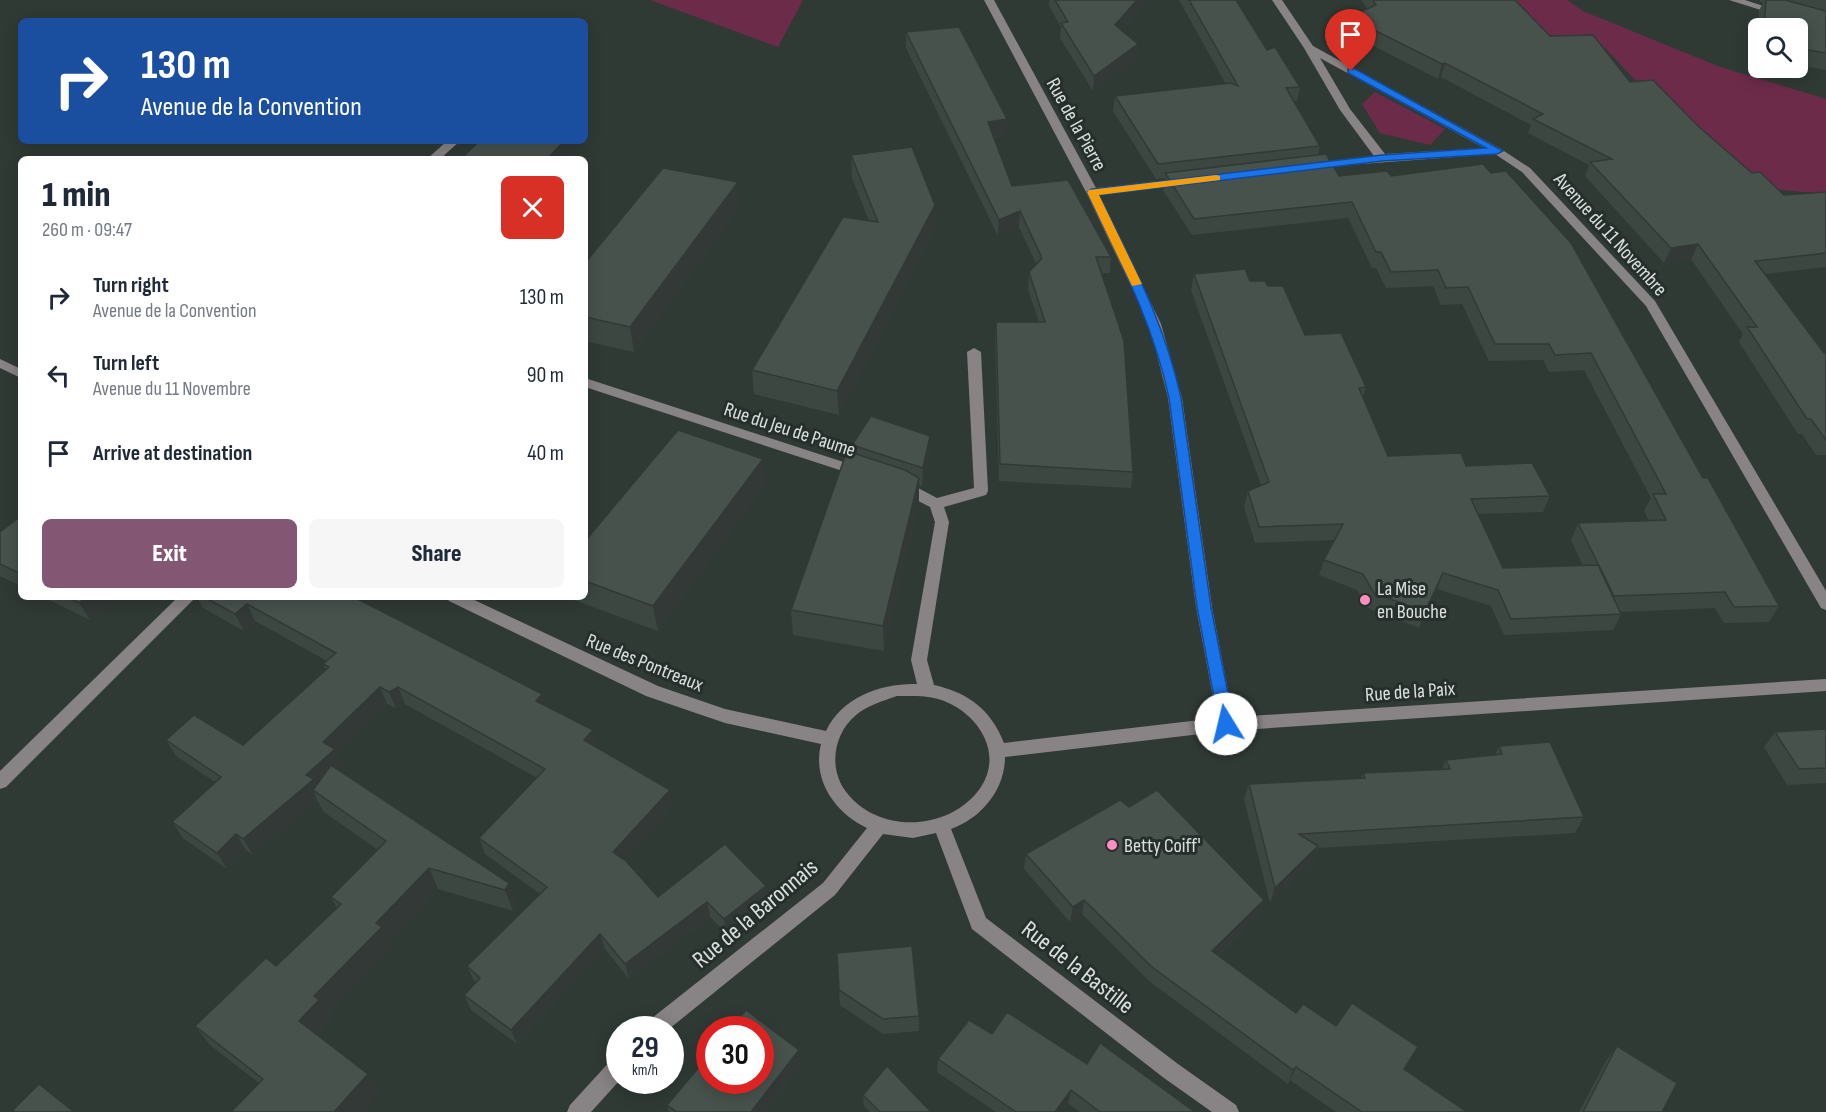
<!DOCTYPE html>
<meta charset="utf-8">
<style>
body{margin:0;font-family:"Sofia Sans Condensed",sans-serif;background:#f6f6f7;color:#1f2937;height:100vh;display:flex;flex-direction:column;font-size:22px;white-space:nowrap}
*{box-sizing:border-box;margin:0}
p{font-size:20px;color:#747a83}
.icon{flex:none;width:33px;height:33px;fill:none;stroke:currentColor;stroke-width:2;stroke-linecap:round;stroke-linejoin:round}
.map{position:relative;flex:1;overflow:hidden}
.drawer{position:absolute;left:18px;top:156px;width:570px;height:444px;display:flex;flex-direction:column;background:#fff;border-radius:9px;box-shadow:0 3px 15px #0003}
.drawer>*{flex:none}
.guide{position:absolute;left:18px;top:18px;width:570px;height:126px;border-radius:9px;box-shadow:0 3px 15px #0003;background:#1a4fa0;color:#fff;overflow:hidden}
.buttons{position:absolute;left:1748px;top:18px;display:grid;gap:12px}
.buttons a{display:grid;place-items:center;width:60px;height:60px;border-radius:9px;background:#fff;box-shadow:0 3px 15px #0003;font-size:30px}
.speed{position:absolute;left:606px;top:1016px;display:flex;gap:12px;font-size:30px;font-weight:700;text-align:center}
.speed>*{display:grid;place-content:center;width:78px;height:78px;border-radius:50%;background:#fff;box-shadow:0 3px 15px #0003;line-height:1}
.speed small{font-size:15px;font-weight:400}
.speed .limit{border:9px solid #d22;background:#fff;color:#111}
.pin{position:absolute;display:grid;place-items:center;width:51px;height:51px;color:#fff;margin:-62px -26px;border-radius:50% 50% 50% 0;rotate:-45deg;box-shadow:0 0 6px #0007}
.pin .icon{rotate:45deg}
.me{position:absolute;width:66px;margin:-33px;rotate:351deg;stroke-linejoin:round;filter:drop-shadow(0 0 4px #0008)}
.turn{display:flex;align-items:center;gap:21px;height:126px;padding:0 24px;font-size:27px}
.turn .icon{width:78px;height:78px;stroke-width:2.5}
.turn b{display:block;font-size:42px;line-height:51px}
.round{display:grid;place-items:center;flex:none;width:63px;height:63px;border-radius:9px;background:#f6f6f7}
.summary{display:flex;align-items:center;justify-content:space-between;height:102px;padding:0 24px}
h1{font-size:36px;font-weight:800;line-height:45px}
.button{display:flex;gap:12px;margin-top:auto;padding:12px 24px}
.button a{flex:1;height:69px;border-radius:9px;background:#835674;color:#fff;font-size:24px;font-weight:800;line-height:69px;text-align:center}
.button a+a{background:#f6f6f7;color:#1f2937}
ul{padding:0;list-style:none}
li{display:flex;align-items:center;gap:18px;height:78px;padding:0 24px}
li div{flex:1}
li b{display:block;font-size:22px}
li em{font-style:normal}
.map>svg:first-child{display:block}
.green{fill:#6d2b4a}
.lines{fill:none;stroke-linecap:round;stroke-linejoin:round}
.minor{fill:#888385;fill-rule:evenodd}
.wall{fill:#3d4742}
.shaded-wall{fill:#323936}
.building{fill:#47524d;stroke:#323936;stroke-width:1.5}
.route{fill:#1a73e8;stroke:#114b97;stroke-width:1.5}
.slow{fill:#f59e0b}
.poi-dot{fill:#fd8ebf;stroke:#262f2b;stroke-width:2}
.labels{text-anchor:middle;stroke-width:6;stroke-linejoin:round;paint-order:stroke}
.street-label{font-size:20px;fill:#dae0de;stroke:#262f2b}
.poi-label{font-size:20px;fill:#dae0de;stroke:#262f2b;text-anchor:start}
.near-street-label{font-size:24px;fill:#dae0de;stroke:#262f2b}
</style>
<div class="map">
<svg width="1826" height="1112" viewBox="0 0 1826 1112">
<rect width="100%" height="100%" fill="#303a35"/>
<g class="green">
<polygon points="650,0 803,0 778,47"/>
<polygon points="1503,0 1567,0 1583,11 1720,67 1826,99 1826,194 1753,187 1699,148 1605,48 1547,50"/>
<polygon points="1375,92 1445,129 1430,145 1380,133 1362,104"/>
</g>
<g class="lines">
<g class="minor">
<path d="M984,0h10l102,188 88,-9 6,3 -6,3 -85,10 62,129 21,74 30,209 21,110 593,-38v12l-600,40 -221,26c0,32 -23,61 -54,72l35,89 192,146 58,41 3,7h-27l-48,-34 -192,-149 -36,-96 -23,5 -30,-4 -48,61 -166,134h-25l3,-7 176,-139 44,-55c-32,-15 -55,-48 -46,-84l-96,-21 -79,-27 -197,-95 -3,-4h22l190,89 67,23 101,22c16,-34 55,-48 91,-47l-6,-24 24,-138 -5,-15 -35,-18 -2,-4 2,-4h10l32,17 37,-10 -7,-136 7,-4 7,4 7,139 -2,4 -42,12 5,15 -22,138 7,25c35,8 57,25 70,58l213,-25 -21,-111 -28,-209 -19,-74 -63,-132zM897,696c13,0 28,-1 41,3 36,10 67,51 43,88 -30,44 -101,48 -134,6 -19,-23 -14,-59 9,-78 12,-10 27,-14 41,-19z"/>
<path d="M1272,0h10l31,46 188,103 29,19 125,133 171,290v19l-5,-2 -175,-302 -124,-134 -27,-18 -187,14 -2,-2 6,-3 62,-7 -34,-46 -36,-62zM1320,58l164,90 -99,6 -35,-45z"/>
<polygon points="1729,0 1745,0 1785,13 1780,16"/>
<polygon points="447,141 460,141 440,159 427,159"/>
<polygon points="0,359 21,369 21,378 0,368"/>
<polygon points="585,378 865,469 867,472 860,477 855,475 585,387"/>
<polygon points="178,597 196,597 6,787 0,789 0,771"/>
<polygon points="620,1056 620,1080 591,1112 567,1112 570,1105 613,1058"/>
</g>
</g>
<g class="wall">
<polygon points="1049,0 1149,0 1122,30 1138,44 1136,59 1093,91 1060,38 1061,27 1049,6"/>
<polygon points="1179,0 1236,0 1267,50 1300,87 1297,101 1294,101 1320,146 1318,155 1339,176 1391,176 1483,164 1703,478 1779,606 1769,622 1724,623 1715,608 1620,612 1621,614 1613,630 1504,635 1491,606 1437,589 1419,628 1368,608 1357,590 1319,575 1324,560 1334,540 1255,543 1244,507 1248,491 1261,485 1191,290 1194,274 1250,281 1268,286 1305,335 1366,387 1363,397 1388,456 1466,466 1550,496 1543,512 1478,514 1503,568 1583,566 1571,540 1578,523 1649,521 1644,511 1651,498 1584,370 1549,372 1543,360 1489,361 1462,304 1441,305 1433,286 1386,288 1376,268 1372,268 1348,218 1192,235 1163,190 1165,178 1156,179 1113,111 1115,96 1226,84"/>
<polygon points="1362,0 1516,0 1550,36 1630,82 1698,126 1752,173 1784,195 1826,192 1826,267 1765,274 1824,353 1826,353 1826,455 1816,455 1802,434 1798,434 1739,342 1743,334 1691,259 1664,263 1585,176 1589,165 1528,133 1531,125 1441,77 1438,79 1345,31 1348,17 1367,9"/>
<polygon points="1760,0 1826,0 1826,70 1797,65 1797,28 1758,28 1758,53 1756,52 1759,11 1763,2 1760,2"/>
<polygon points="906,32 1007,119 1007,135 994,137 1012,186 1111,257 1110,273 1102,273 1133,472 1131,488 999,481 995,339 996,322 1039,322 1028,289 1029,272 1036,264 1019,227 998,236 906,48"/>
<polygon points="851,155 935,229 839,415 754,394 752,370 869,221 852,178"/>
<polygon points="740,206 634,352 585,341 585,263"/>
<polygon points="930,436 930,454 922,486 919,485 919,503 884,651 793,635 791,610 853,453 852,445"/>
<polygon points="766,485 658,631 566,597 585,597 585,541"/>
<polygon points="21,516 21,586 0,576 0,532"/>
<polygon points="43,597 117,597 90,620"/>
<polygon points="197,597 354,597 542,694 545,706 593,730 597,746 596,747 673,806 624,860 658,897 768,902 727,934 710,917 629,979 605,949 517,1044 471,1010 464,995 476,982 474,981 467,966 540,894 485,854 479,838 537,778 405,704 396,708 387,704 337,753 343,765 338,770 509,883 517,904 513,911 438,889 389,941 392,947 328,1014 331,1020 317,1035 368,1074 379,1093 259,1083 210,1045 195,1026 276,966 337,908 331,897 378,850 324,812 317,800 253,855 246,850 227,869 183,838 172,822 215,782 176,756 166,740 243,745 326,670 323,664 327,661 255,621 244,631 203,608"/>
<polygon points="1826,729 1826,783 1787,785 1764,747 1775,732"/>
<polygon points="1499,746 1584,817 1575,833 1318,848 1313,862 1270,903 1244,799 1249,784 1361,778 1363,773 1442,769 1446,760 1495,755"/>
<polygon points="1026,854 1259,915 1218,955 1296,1013 1336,1026 1418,1047 1405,1069 1467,1112 1336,1112 1290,1080 1288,1084 1149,981 1082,914 1070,922 1024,869"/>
<polygon points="837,953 919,1016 919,1031 883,1034 840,1005"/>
<polygon points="992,1034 1087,1064 1195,1112 1080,1112 1068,1103 1062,1112 996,1112 937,1072 938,1059"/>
<polygon points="1617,1046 1662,1112 1579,1112 1606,1061"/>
<polygon points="801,1065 765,1112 669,1112 667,1105"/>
<polygon points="863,1095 931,1112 870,1112 864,1106"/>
</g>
<g class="shaded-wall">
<polygon points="1137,0 1149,0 1113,40 1115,25"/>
<polygon points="1138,44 1136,59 1093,91 1094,76"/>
<polygon points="1445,63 1441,77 1438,79 1442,64"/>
<polygon points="1007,119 1007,135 988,137 988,122"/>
<polygon points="564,141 574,141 577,157 575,159 547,159"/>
<polygon points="738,182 740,206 634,352 630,327"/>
<polygon points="935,205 935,229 839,415 837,391"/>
<polygon points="1020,211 1019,227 998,236 999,220"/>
<polygon points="1698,244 1691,259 1664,263 1671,248"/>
<polygon points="930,436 930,454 922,486 923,468"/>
<polygon points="763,459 766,485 658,631 653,606"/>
<polygon points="919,478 919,503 884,651 883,626"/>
<polygon points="1443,573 1437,589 1419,628 1425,612"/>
<polygon points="86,597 117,597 90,620 79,603"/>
<polygon points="247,604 255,621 244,631 235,614"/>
<polygon points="380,687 387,704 337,753 343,765 319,787 313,790 317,800 253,855 243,839 306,775 323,742"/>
<polygon points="398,687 405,704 396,708 389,692"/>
<polygon points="542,694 547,711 536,701"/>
<polygon points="593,730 597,746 588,757 584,740"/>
<polygon points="670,790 673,806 617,868 613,852"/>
<polygon points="236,834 246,850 227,869 217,853"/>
<polygon points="1318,846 1313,862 1270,903 1275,888"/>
<polygon points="429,868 438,889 389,941 392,947 328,1014 331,1020 312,1040 299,1021 314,996 376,923"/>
<polygon points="509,883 517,904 513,911 505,890"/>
<polygon points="766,886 768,902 727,934 724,919"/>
<polygon points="1084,900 1082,914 1070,922 1073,907"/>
<polygon points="1264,900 1259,915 1207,965 1212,951"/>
<polygon points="707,902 710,917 629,979 625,964"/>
<polygon points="600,934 605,949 517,1044 511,1030"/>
<polygon points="799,1050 801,1065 765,1112 751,1112"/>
<polygon points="1296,1067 1290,1080 1288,1084 1293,1070"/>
<polygon points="368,1074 379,1093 362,1112 334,1112"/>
<polygon points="1071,1090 1068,1103 1062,1112 1055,1112"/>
</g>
<g class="building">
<polygon points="1055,0 1137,0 1115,25 1138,44 1094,76 1061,23 1068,22"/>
<polygon points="1189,0 1236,0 1267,50 1275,47 1300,87 1286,88 1320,146 1158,164 1115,96 1231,83 1238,86"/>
<polygon points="1373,0 1515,0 1550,36 1593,35 1630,82 1653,80 1698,126 1752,173 1760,172 1784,195 1826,192 1826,253 1755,261 1824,353 1826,353 1826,440 1811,419 1807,419 1747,327 1757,327 1698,244 1671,248 1590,162 1612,159 1533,119 1543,114 1445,63 1442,64 1348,17 1376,5"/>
<polygon points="1766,0 1785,0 1826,11 1826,53 1797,48 1797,28 1764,28"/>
<polygon points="959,27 1007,119 988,122 1012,186 1068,180 1111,257 1096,257 1124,341 1133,472 1000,464 996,322 1045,322 1029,272 1042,258 1020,211 999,220 906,32"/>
<polygon points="479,141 564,141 547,159 461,159"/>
<polygon points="912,147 935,205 837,391 752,370 843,217 878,222 851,155"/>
<polygon points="1326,154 1339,176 1387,171 1391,176 1483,164 1491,173 1506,171 1571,243 1703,478 1708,478 1779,606 1734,607 1725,592 1614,596 1578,523 1666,520 1653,494 1666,494 1591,353 1555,355 1549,344 1495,344 1468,287 1446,288 1438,270 1391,272 1381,252 1376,252 1352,202 1194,219 1165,173"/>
<polygon points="663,168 738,182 630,327 585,317 585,263"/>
<polygon points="1245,269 1250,281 1265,281 1268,286 1283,286 1305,335 1341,333 1366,387 1359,388 1388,456 1461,453 1466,466 1532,463 1550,496 1471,499 1503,568 1598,565 1621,614 1511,619 1498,590 1443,573 1425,612 1374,593 1363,574 1324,560 1343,524 1259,527 1248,491 1269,482 1194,274"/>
<polygon points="871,416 930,436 923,468 852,445"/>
<polygon points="678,430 763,459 653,606 585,581 585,541"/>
<polygon points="847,451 905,470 919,478 883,626 791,610"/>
<polygon points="21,516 21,574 0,564 0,532"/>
<polygon points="67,597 86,597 79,603"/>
<polygon points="204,597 354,597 542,694 536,701 593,730 584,740 670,790 613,852 626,861 658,897 725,844 766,886 724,919 707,902 625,964 600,934 511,1030 464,995 480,978 467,966 547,887 479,838 545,769 398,687 389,692 380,687 323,742 335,749 306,775 314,779 243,839 236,834 217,853 172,822 221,777 166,740 194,715 243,745 329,667 323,664 336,653 247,604 235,614"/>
<polygon points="1826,729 1826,768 1799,769 1775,732"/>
<polygon points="1550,742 1584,817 1299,834 1318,846 1275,888 1249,784 1365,778 1363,773 1450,769 1446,760 1502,754 1499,746"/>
<polygon points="331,765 509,883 505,890 429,868 376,923 382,927 314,996 319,1000 299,1021 368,1074 334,1112 231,1112 263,1079 195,1026 266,958 276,966 341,904 331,897 386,841 313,790"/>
<polygon points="1157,790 1264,900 1212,951 1296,1013 1303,1004 1336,1026 1352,1003 1418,1047 1404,1069 1467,1112 1362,1112 1296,1067 1293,1070 1152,967 1084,900 1073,907 1026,854 1120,800 1129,807"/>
<polygon points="912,946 919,1016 883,1019 839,990 837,953"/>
<polygon points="746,1010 799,1050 751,1112 677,1112 667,1105 710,1054 710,1080 760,1080 760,1029 730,1029"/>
<polygon points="1007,1012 1087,1064 1100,1043 1195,1112 1100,1112 1071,1090 1055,1112 1016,1112 938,1059 969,1020 992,1034"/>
<polygon points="1617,1046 1677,1083 1662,1112 1583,1112"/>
<polygon points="887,1066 931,1112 880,1112 863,1095"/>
<polygon points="39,1084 74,1112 15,1112 13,1110"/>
</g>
<path class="route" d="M1348,69h7l148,82 -6,3 -115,7 -283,34c33,68 66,128 82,203l30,209 23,117 -8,6 -7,-6 -22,-117 -28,-209c-16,-75 -49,-137 -82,-206l5,-3 290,-34 104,-7 -138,-75z"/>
<polygon class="slow" points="1216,175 1220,176 1220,180 1099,195 1142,284 1132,286 1087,192 1089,190"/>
<g class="poi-dot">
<circle cx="1365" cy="600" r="6"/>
<circle cx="1112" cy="845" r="6"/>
</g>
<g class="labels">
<g class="street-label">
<text transform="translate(1077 124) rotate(61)" y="7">Rue de la Pierre</text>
<text transform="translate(1611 234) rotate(48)" y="7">Avenue du 11 Novembre</text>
<text transform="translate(790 429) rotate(18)" y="7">Rue du Jeu de Paume</text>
<text transform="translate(645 662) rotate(22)" y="7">Rue des Pontreaux</text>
<text transform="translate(1410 691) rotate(-4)" y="7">Rue de la Paix</text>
</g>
<g class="poi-label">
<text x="1377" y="595">La Mise<tspan x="1377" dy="23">en Bouche</tspan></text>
<text x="1124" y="852">Betty Coiff'</text>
</g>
<g class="near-street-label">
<text transform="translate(755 913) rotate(-40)" y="8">Rue de la Baronnais</text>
<text transform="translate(1078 967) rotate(38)" y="8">Rue de la Bastille</text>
</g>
</g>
</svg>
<div class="buttons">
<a><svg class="icon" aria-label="search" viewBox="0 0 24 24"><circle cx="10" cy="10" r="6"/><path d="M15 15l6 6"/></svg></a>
</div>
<div class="speed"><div>29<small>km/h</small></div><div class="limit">30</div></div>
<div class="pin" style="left:1351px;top:71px;background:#d93025"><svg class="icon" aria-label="arrive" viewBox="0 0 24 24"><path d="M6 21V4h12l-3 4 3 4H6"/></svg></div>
<svg class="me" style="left:1226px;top:724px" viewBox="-20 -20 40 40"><circle r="19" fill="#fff"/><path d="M0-13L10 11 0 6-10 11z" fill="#1a73e8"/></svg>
<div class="guide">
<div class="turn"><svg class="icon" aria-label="right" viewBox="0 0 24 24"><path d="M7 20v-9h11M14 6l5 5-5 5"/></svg><div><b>130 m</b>Avenue de la Convention</div></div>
</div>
<section class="drawer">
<div class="summary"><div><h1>1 min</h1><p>260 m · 09:47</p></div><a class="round" style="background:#d93025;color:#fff"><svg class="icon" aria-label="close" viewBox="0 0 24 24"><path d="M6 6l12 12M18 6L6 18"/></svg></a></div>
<ul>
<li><svg class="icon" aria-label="right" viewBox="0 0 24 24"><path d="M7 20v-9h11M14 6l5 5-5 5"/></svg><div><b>Turn right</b><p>Avenue de la Convention</p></div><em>130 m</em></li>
<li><svg class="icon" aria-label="left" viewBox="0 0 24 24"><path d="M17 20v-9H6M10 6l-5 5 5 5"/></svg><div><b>Turn left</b><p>Avenue du 11 Novembre</p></div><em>90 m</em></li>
<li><svg class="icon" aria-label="arrive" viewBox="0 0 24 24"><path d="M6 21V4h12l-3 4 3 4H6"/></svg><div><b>Arrive at destination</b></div><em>40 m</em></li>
</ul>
<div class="button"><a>Exit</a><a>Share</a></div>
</section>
</div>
